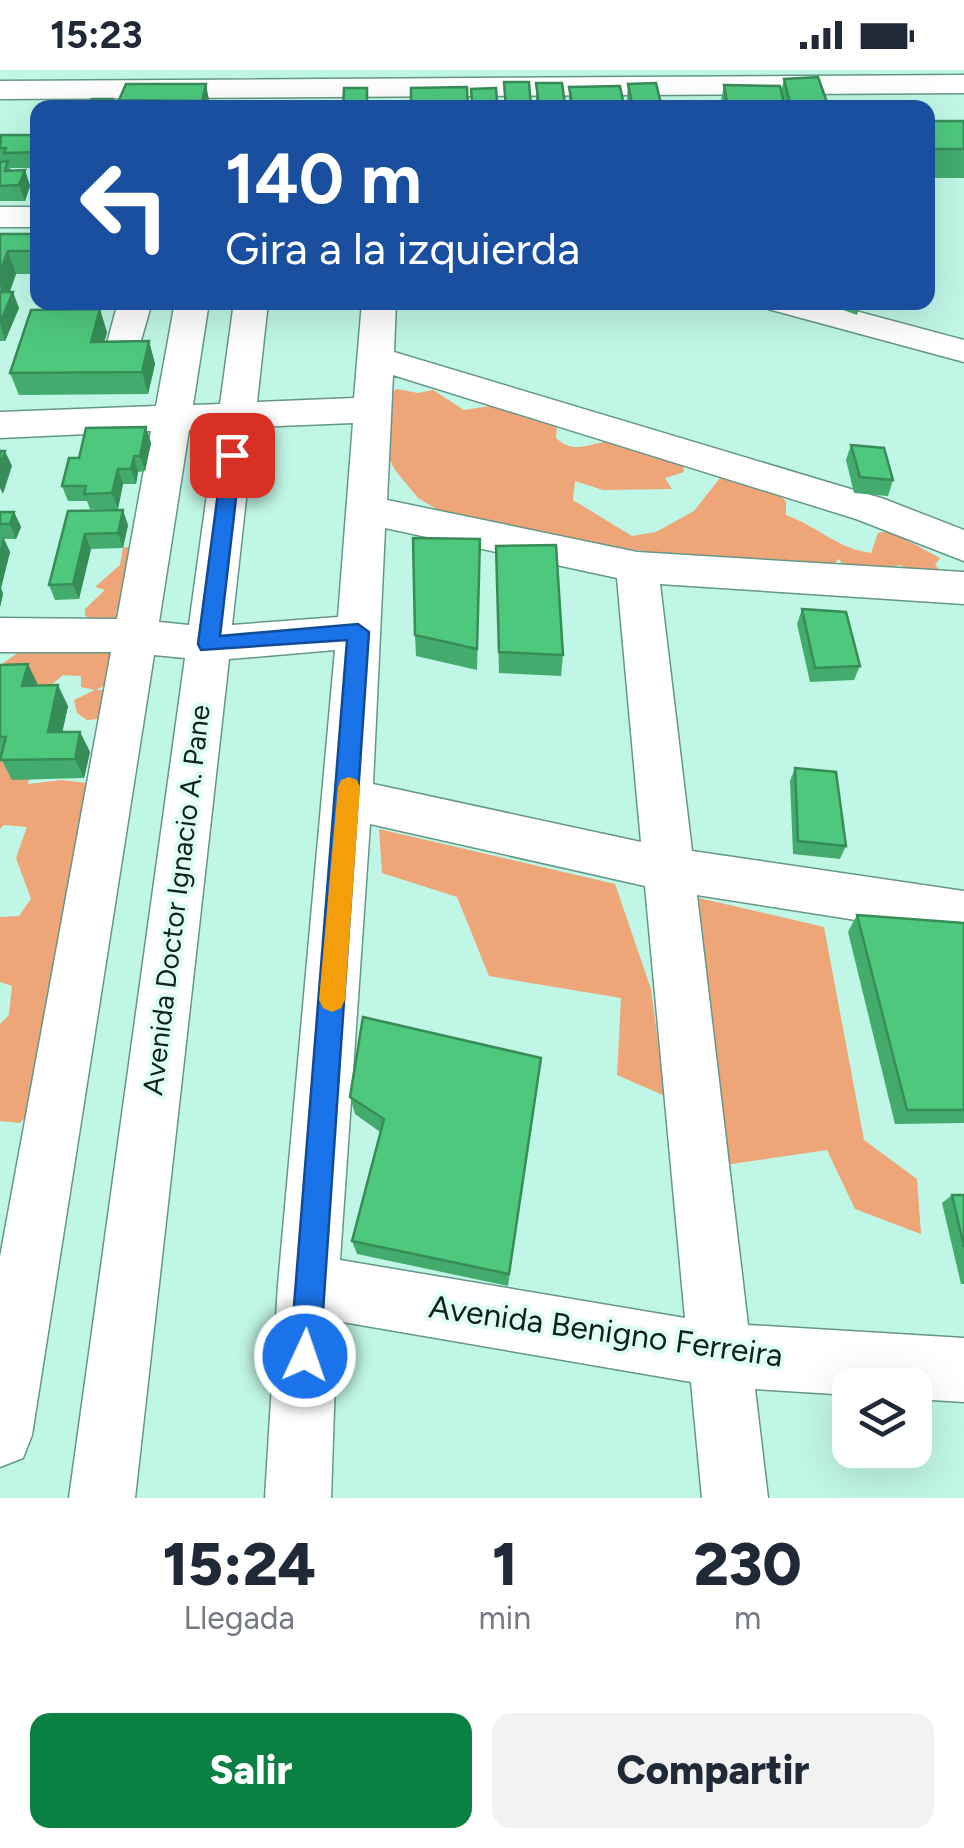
<!DOCTYPE html>
<html lang="es">
<style>
body{margin:0;font-family:Figtree,sans-serif;background:#f2f2f3;color:#1f2937;height:100vh;display:flex;flex-direction:column;font-size:38px;white-space:nowrap}
*{box-sizing:border-box;margin:0}
p{font-size:32px;color:#747a83}
.icon{flex:none;width:55px;height:55px;fill:none;stroke:currentColor;stroke-width:2;stroke-linecap:round;stroke-linejoin:round}
.map{position:relative;height:1428px;overflow:hidden}
.side{display:flex;flex-direction:column;background:#fff;flex:1}
.side>*{flex:none}
.hud{position:absolute;left:30px;top:30px;width:905px;height:210px;border-radius:20px;box-shadow:0 10px 40px #0002;background:#1a4fa0;color:#fff;overflow:hidden}
.tools{position:absolute;left:832px;top:1298px;display:grid;gap:20px}
.tools a{display:grid;place-items:center;width:100px;height:100px;border-radius:20px;background:#fff;box-shadow:0 10px 40px #0002;font-size:50px}
.pin{position:absolute;display:grid;place-items:center;width:85px;height:85px;color:#fff;margin:-42px;border-radius:20px;box-shadow:0 5px 15px #0006}
.me{position:absolute;width:110px;margin:-55px;rotate:3deg;stroke-linejoin:round;filter:drop-shadow(0 0 8px #0008)}
.turn{display:flex;align-items:center;gap:35px;height:210px;padding:0 30px;font-size:45px}
.turn .icon{width:130px;height:130px;stroke-width:2.5}
.turn b{display:block;font-size:70px;line-height:85px}
.eta{display:flex;justify-content:space-evenly;align-items:center;height:170px;text-align:center}
.eta b{font-size:60px;font-weight:800;line-height:70px}
.primary-button{display:flex;gap:20px;margin-top:auto;padding:20px 30px}
.primary-button a{flex:1;height:115px;border-radius:20px;background:#0b8043;color:#fff;font-size:40px;font-weight:800;line-height:115px;text-align:center}
.primary-button a+a{background:#f2f2f3;color:#1f2937}
.status{display:flex;justify-content:space-between;align-items:center;height:70px;padding:0 50px;background:#fff;direction:ltr}
.status svg{height:28px;fill:currentColor}
.map>svg:first-child{display:block}
.green{fill:#eea577}
.lines{fill:none;stroke-linecap:round;stroke-linejoin:round}
.minor-casing{stroke:#649787;stroke-width:3}
.minor{fill:#fff;fill-rule:evenodd}
.wall{fill:#43ac6c}
.shaded-wall{fill:#378c58}
.building{fill:#4ec87d;stroke:#378c58;stroke-width:2.5}
.route{fill:#1a73e8;stroke:#114b97;stroke-width:2.5}
.slow{fill:#f59e0b}
.labels{text-anchor:middle;stroke-width:8;stroke-linejoin:round;paint-order:stroke}
.street-label{font-size:28px;fill:#0d221c;stroke:#defef3}
.near-street-label{font-size:32px;fill:#0d221c;stroke:#defef3}
</style>
<div class="status"><b>15:23</b><svg viewBox="0 0 49 12"><path d="M0 12V9h3v3zM5 12V6h3v6zM10 12V3h3v9zM15 12V0h3v12zM26 1h20v11H26zM47 4h2v5h-2z"/></svg></div>
<div class="map">
<svg width="964" height="1428" viewBox="0 0 964 1428">
<rect width="100%" height="100%" fill="#c0f6e5"/>
<g class="green">
<path d="M397,319l21,4 15,-3 31,20 26,-4 28,3 39,16 -1,13c19,19 38,2 59,3 21,1 49,16 68,23l1,8 -19,6 7,11 -69,1 -28,-9 -2,19 59,36 24,-4 38,-21 26,-33 51,10 15,13v14c31,11 52,34 85,38l7,-20 12,-2 50,27 -5,7 13,13 -29,-5 -20,-8 -26,8h-25l-9,-14 -8,7 -94,-8 -16,5 -261,-40 -42,-25 -23,-28 -13,-25 2,-48z"/>
<polygon points="134,475 131,523 116,541 118,548 106,554 85,546 85,539 105,520 95,517 120,495 123,478"/>
<polygon points="110,571 131,588 108,614 96,620 109,620 109,648 87,650 77,643 74,630 95,620 81,617 81,606 63,605 44,621 1,603 2,594 19,582"/>
<polygon points="0,681 31,700 28,714 61,710 87,713 40,1030 20,1053 0,1051 0,954 9,945 12,916 0,912 0,847 19,846 31,829 16,788 27,757 4,755 0,759"/>
<polygon points="379,759 615,814 651,919 665,1026 617,1005 621,928 489,906 457,827 382,803"/>
<polygon points="699,828 824,857 864,1070 917,1109 921,1164 855,1139 827,1080 725,1095"/>
</g>
<g class="lines">
<g class="minor-casing">
<g id="minor">
<polygon points="964,5 964,23 0,29 0,11"/>
<rect x="0" y="137" width="38" height="20"/>
<polygon points="118,232 152,232 138,281 125,284 112,281 107,273"/>
<path d="M175,232h34l-16,103 27,-1 14,-102h34l-11,100 97,-4 8,-96h34l-2,50 490,147 80,31v31l-108,-42 -463,-144 -6,125 250,52 327,20v32l-304,-20 32,267 272,40v46l-267,-42 51,430 216,13v64l-49,-3v-14h-65v10l-95,-6 13,109h-66l-11,-116 -354,-61 -6,177h-66l13,-213 57,-635 -106,9 -94,839h-66l116,-840 -31,-3 -122,780 -9,23 -23,9v-210l111,-605h-111v-34l117,1 34,-188 -151,7v-26l156,-6zM353,353l-15,194 -106,8 22,-198zM216,359l-27,196 -30,-3 30,-192zM385,458l232,50 24,264 -268,-58zM370,754l275,62 40,432 -345,-58z"/>
<polygon points="763,232 822,232 964,270 964,292 768,239"/>
</g>
</g>
<use href="#minor" class="minor"/>
</g>
<g class="wall">
<polygon points="784,9 829,38 722,38 721,31 724,15 781,22"/>
<polygon points="536,13 565,34 565,38 536,38"/>
<polygon points="628,14 662,38 629,38 627,29"/>
<polygon points="620,16 624,38 569,38 569,17"/>
<polygon points="496,18 497,38 472,38 471,19"/>
<polygon points="119,30 209,30 207,38 120,38"/>
<rect x="928" y="51" width="36" height="57"/>
<polygon points="38,65 38,98 10,98 11,101 25,100 30,116 25,131 0,131 0,67"/>
<polygon points="0,164 38,164 38,204 16,204 10,222 19,238 5,271 0,271"/>
<polygon points="821,232 861,232 857,245"/>
<polygon points="107,262 104,272 149,271 155,294 148,324 19,325 10,303"/>
<polygon points="146,357 151,373 145,401 138,402 136,414 123,414 118,439 90,439 87,431 68,431 62,416 79,388"/>
<polygon points="851,375 893,410 888,426 854,423 846,390"/>
<polygon points="68,441 128,455 123,478 91,479 79,529 55,530 49,515"/>
<polygon points="0,442 14,442 21,457 16,469 4,469 10,482 1,518 3,524 0,537"/>
<polygon points="480,469 477,600 416,586 415,565"/>
<polygon points="496,476 563,585 561,606 499,603"/>
<polygon points="802,539 860,596 854,610 810,612 797,554"/>
<polygon points="0,595 38,616 68,636 62,662 80,662 90,682 84,708 12,710 0,687"/>
<polygon points="795,698 846,776 840,789 793,784 790,711"/>
<polygon points="857,845 964,853 964,1053 895,1054 848,862"/>
<polygon points="541,988 508,1216 357,1184 352,1171 380,1062 355,1044 350,1027"/>
<polygon points="952,1125 964,1125 964,1214 961,1214 942,1133"/>
</g>
<g class="shaded-wall">
<polygon points="206,14 209,30 207,38 203,38 202,31"/>
<polygon points="25,100 30,116 25,131 19,115"/>
<polygon points="8,181 16,204 6,231 0,215 0,202"/>
<polygon points="13,222 19,238 5,271 0,253"/>
<polygon points="100,239 107,262 98,295 91,272"/>
<polygon points="149,271 155,294 148,324 142,302"/>
<polygon points="146,357 151,373 145,401 140,386"/>
<polygon points="5,381 12,396 3,424 0,418 0,397"/>
<polygon points="134,386 138,402 136,414 131,399"/>
<polygon points="118,399 123,414 118,439 112,423"/>
<polygon points="123,440 128,455 123,478 118,463"/>
<polygon points="14,442 21,457 16,469 10,454"/>
<polygon points="85,464 91,479 79,529 73,514"/>
<polygon points="3,467 10,482 1,518 3,524 0,537 0,479"/>
<polygon points="28,594 38,615 22,616"/>
<polygon points="58,615 68,636 58,682 48,662"/>
<polygon points="80,662 90,682 84,708 75,689"/>
</g>
<g class="building">
<polygon points="818,7 829,38 791,38 784,9"/>
<polygon points="504,12 529,12 531,36 514,37 514,38 506,38"/>
<polygon points="536,13 562,13 565,34 539,35"/>
<polygon points="656,13 662,38 633,38 628,14"/>
<polygon points="126,14 206,14 202,31 119,30"/>
<polygon points="724,15 780,16 785,38 728,38"/>
<polygon points="620,16 624,36 573,38 569,17"/>
<polygon points="467,17 468,38 411,38 411,18"/>
<polygon points="344,18 367,18 367,38 343,38"/>
<polygon points="496,18 497,32 472,32 471,19"/>
<polygon points="92,29 113,29 110,38 88,38"/>
<rect x="928" y="51" width="36" height="28"/>
<polygon points="1,65 38,65 38,82 4,83 6,78 0,78"/>
<polygon points="8,91 5,101 25,100 19,115 0,116 0,92"/>
<polygon points="0,164 38,164 38,181 8,181 0,202"/>
<polygon points="0,222 13,222 0,253"/>
<polygon points="100,239 91,272 149,271 142,302 10,303 31,240"/>
<polygon points="146,357 140,386 134,386 131,399 118,399 112,423 84,424 86,416 62,416 69,388 79,388 86,358"/>
<polygon points="851,375 884,378 893,410 860,407"/>
<polygon points="0,381 5,381 0,397"/>
<polygon points="123,440 118,463 85,464 73,514 49,515 68,441"/>
<polygon points="0,442 14,442 10,454 0,454"/>
<polygon points="413,468 480,469 477,579 415,565"/>
<polygon points="556,475 563,585 499,582 496,476"/>
<polygon points="802,539 846,542 860,596 815,598"/>
<polygon points="28,594 22,616 58,615 48,662 80,662 75,689 0,690 6,667 0,667 0,595"/>
<polygon points="795,698 836,702 846,776 798,771"/>
<polygon points="857,845 964,853 964,1040 907,1040"/>
<polygon points="363,947 541,988 509,1204 352,1171 384,1049 350,1027"/>
<polygon points="952,1125 964,1125 964,1177"/>
</g>
<polygon class="route" points="232,379 241,385 220,566 358,554 369,562 320,1286 316,1297 305,1301 294,1297 290,1286 347,570 201,580 198,574 223,385"/>
<polygon class="slow" points="349,707 357,710 360,717 345,930 341,938 332,942 323,938 319,930 338,717 341,710"/>
<g class="labels">
<g class="street-label">
<text transform="translate(176 830) rotate(-83)" y="10">Avenida Doctor Ignacio A. Pane</text>
</g>
<g class="near-street-label">
<text transform="translate(606 1261) rotate(8)" y="11">Avenida Benigno Ferreira</text>
</g>
</g>
</svg>
<div class="tools">
<a><svg class="icon" aria-label="layers" viewBox="0 0 24 24"><path d="M12 4l9 5-9 5-9-5zM3 14l9 5 9-5"/></svg></a>
</div>
<div class="pin" style="left:232px;top:385px;background:#d93025"><svg class="icon" aria-label="arrive" viewBox="0 0 24 24"><path d="M6 21V4h12l-3 4 3 4H6"/></svg></div>
<svg class="me" style="left:305px;top:1286px" viewBox="-20 -20 40 40"><circle r="17" fill="#1a73e8" stroke="#fff" stroke-width="3"/><path d="M0-11L8 9 0 5-8 9z" fill="#fff"/></svg>
<div class="hud">
<div class="turn"><svg class="icon" aria-label="left" viewBox="0 0 24 24"><path d="M17 20v-9H6M10 6l-5 5 5 5"/></svg><div><b>140 m</b>Gira a la izquierda</div></div>
</div>
</div>
<section class="side">
<div class="eta">
<div><b>15:24</b><p>Llegada</p></div>
<div><b>1</b><p>min</p></div>
<div><b>230</b><p>m</p></div>
</div>
<div class="primary-button"><a>Salir</a><a>Compartir</a></div>
</section>
